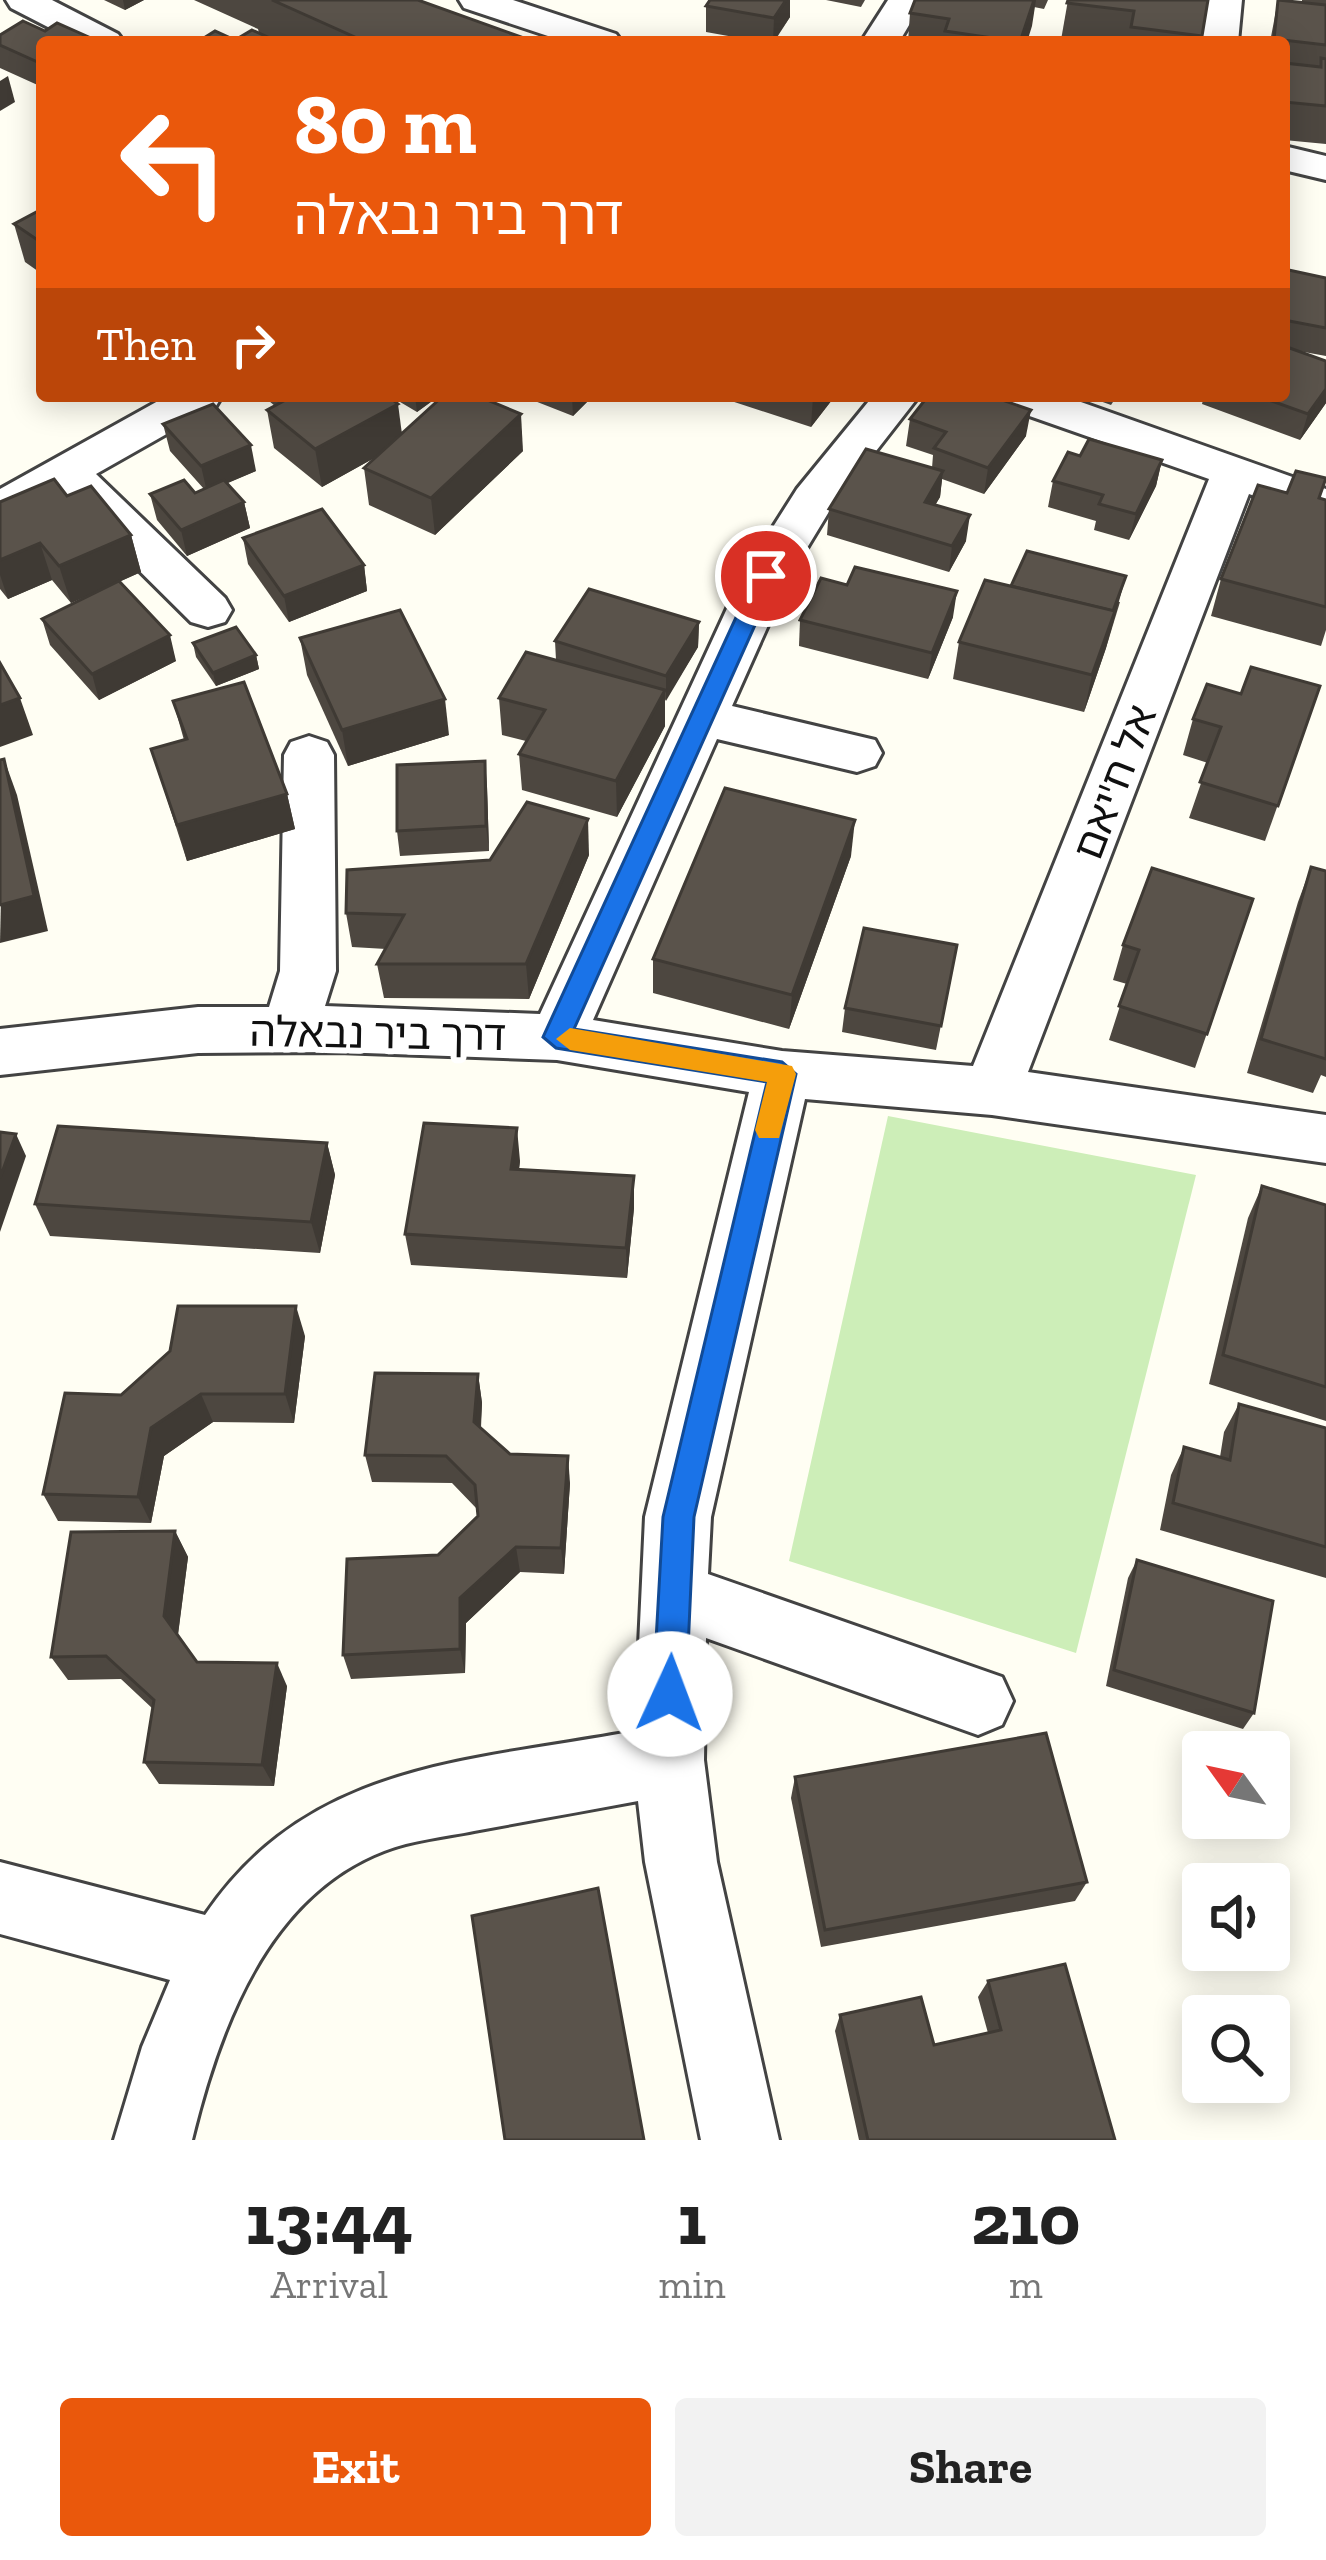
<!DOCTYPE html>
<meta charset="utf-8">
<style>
body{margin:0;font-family:"Zilla Slab","Noto Sans Hebrew",serif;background:#f2f2f2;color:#222;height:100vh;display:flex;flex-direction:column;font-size:45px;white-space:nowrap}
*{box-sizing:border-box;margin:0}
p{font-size:39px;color:#767676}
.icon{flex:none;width:66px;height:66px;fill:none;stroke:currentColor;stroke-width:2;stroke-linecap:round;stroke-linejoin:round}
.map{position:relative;height:2140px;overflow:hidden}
.side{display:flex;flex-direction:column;background:#fff;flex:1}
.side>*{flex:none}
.guide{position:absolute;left:36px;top:36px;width:1254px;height:366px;border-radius:12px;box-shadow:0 6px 30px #0003;background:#ea580c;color:#fff;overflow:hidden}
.needle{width:78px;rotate:303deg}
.fabs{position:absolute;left:1182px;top:1731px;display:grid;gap:24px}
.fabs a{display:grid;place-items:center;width:108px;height:108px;border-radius:12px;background:#fff;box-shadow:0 6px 30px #0003;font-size:60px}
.pin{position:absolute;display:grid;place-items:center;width:102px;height:102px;color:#fff;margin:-51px;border:6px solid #fff;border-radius:50%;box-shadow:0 3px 12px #0007}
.me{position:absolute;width:132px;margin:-66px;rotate:2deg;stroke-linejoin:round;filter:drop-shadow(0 0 9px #0008)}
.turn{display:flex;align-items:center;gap:42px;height:252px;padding:0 60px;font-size:54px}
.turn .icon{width:156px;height:156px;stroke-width:2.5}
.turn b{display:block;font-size:84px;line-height:102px}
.then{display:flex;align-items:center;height:114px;padding:0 60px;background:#0003;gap:24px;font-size:45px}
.eta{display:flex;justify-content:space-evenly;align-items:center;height:204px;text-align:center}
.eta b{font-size:72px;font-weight:700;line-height:84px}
.primary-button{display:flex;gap:24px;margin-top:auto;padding:24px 60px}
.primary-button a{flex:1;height:138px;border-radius:12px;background:#ea580c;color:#fff;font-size:48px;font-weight:700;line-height:138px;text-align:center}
.primary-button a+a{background:#f2f2f2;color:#222}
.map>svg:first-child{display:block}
.green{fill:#cdeeb8}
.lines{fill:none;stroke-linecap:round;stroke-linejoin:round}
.minor-casing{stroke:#434343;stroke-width:6}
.minor{fill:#fff;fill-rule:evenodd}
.wall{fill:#4d4740}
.shaded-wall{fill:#3f3a34}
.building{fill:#5a534b;stroke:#3f3a34;stroke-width:3}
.route{fill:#1a73e8;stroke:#114b97;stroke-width:3}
.slow{fill:#f59e0b}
.labels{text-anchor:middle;stroke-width:12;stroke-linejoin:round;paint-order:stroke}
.street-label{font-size:42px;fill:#101010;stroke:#fff}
</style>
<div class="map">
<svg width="1326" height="2140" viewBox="0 0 1326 2140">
<rect width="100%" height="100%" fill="#fffef3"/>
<polygon class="green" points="888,1116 1196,1175 1076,1653 789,1561"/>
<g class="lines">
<g class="minor-casing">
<g id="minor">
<polygon points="6,0 52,0 118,34 124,42 77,42 11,8"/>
<polygon points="459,0 513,0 616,34 622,42 566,42 464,8"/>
<polygon points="888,0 924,0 899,42 861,42"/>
<polygon points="1206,0 1242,0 1238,42 1200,42"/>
<polygon points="1284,146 1326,156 1326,180 1284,170"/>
<polygon points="167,396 222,396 216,406 96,474 225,598 232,610 225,622 208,627 191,622 62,494 0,524 0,489"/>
<path d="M873,396h46l-89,114 -40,66 -58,130 143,34 7,13 -7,13 -18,6 -140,-33 -124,281 189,31 191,15 236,-587 -208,-73 -6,-10h69l262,93v32l-77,-27 -221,578 298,43v48l-334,-48 -187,-16 -94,418 -3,57 294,103 11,24 -11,24 -24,10 -272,-97 -2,122 13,102 62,278h-78l-56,-278 -7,-61c-54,10 -109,20 -164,30 -29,6 -62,9 -90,20 -117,45 -165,178 -192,289h-78l28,-93 28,-67 -170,-46v-72l205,53c104,-153 264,-153 430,-184l10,-214 104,-425 -192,-32 -219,-8 -140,1 -198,22v-46l198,-22h71l11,-36 4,-216 7,-13 18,-6 18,6 7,13 2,216 -11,35 215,8 202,-438 55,-87z"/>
</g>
</g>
<use href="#minor" class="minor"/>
</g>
<g class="wall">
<polygon points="104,0 144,0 125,10"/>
<polygon points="194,0 418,0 535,42 200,42 235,40 259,33 258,29"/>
<polygon points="826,0 865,0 861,7"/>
<polygon points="915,0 1048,0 1044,9 1034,7 1027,42 908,42 910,13"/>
<polygon points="1068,0 1208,0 1200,42 1077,42 1061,40"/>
<polygon points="1278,0 1302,2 1302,0 1326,0 1326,144 1284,140 1284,42 1270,42"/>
<polygon points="706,6 790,17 774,42 762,42 706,32"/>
<polygon points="45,31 42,42 42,87 0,68 0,35"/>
<polygon points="42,209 42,274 25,262 14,224"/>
<polygon points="1284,269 1326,278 1326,356 1293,350 1326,361 1326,403 1300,440 1202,404 1204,396 1284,396"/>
<polygon points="263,396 388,396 402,433 523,451 435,535 369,505 364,468 376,457 322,487 274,448 267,410 275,406"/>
<polygon points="390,396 439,396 417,412"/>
<polygon points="522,396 593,396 573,416"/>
<polygon points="716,396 835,396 811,427"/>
<polygon points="958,396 1006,396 1006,401 1026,436 984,494 942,479 940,497 935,505 966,541 949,572 827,535 829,509 932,468 933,455 906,446 910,419 955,400"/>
<polygon points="1086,396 1117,396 1111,405"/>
<polygon points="163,424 256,471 227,483 244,502 250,528 187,556 157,520 150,494 195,493 204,489 170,451"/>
<polygon points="1080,456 1162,460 1156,486 1129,540 1094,530 1096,521 1048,507 1053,481"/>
<polygon points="1287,493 1326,500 1326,630 1321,646 1211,616 1221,579"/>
<polygon points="67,496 131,535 141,572 119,582 176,661 99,700 50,645 42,619 109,586 71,603 52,580 8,599 0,589 0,502"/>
<polygon points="243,538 364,565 367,591 289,622 248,564"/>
<polygon points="1011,586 1120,602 1106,648 1084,712 953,679 959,642"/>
<polygon points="953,617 928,679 799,646 800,620"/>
<polygon points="699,622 698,647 665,701 665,726 617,817 522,790 519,754 526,741 502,735 499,698 556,660 555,641"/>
<polygon points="300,638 449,735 348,766 307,675"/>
<polygon points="193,643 256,655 259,669 216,686 196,657"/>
<polygon points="1320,686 1265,841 1189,818 1208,763 1183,755 1193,719 1241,694"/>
<polygon points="173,701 287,794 295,829 187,861 151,749 184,740"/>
<polygon points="487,786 489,851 400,856 397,831"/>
<polygon points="589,855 529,999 384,998 377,964 386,949 352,947 346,913"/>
<polygon points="851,856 789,1029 653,993 653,959"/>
<polygon points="1311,867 1326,871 1326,1077 1321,1075 1313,1093 1247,1073 1298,902"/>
<polygon points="1253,899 1195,1068 1109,1040 1127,984 1113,980 1123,945"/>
<polygon points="957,945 936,1050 842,1032 845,1008"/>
<polygon points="327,1143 335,1175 320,1253 50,1236 35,1204"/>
<polygon points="520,1161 519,1169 634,1208 627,1278 411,1265 405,1234"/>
<polygon points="1262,1186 1326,1205 1326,1421 1209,1384 1248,1218"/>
<polygon points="305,1336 294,1423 213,1422 164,1456 151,1523 58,1521 43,1494 121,1395"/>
<polygon points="478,1374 482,1403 481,1428 510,1454 570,1483 564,1574 520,1572 466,1623 465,1673 351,1679 343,1655 478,1516 477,1509 452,1483 372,1482 365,1455"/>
<polygon points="1239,1404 1326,1428 1326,1578 1160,1530 1171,1475 1184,1447 1220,1457 1224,1432"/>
<polygon points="175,1531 188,1557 178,1635 197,1662 287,1686 274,1786 159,1784 144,1762 153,1709 121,1679 68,1680 51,1657"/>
<polygon points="1137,1560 1254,1713 1243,1729 1106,1686 1128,1578"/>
<polygon points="795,1777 1087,1882 1075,1901 821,1947 791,1798"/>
<polygon points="988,1981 1115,2140 859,2140 835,2031 840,2015 934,2045 988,2033 978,1997"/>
</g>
<g class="shaded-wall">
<polygon points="123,0 144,0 125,10"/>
<polygon points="786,0 790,0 790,17 773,42 774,18"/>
<polygon points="1034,0 1036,0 1032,26 1027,42 1020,42"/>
<polygon points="8,76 15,102 0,111 0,81"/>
<polygon points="1326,389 1326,403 1300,440 1308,414"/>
<polygon points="415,396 439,396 417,412"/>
<polygon points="572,396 593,396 573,416"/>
<polygon points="813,396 835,396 811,427"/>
<polygon points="398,404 403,442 322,487 315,449"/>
<polygon points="1031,410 1026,436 984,494 988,468"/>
<polygon points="521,414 523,451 435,535 431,498"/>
<polygon points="251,445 256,471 207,492 201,466"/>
<polygon points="1162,460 1156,486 1129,540 1136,514"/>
<polygon points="943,471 940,497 922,528 925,502"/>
<polygon points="244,502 250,528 187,556 181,530"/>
<polygon points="970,515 966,541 949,572 952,546"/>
<polygon points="131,535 141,572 71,603 59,566"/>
<polygon points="40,543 52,580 8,599 0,575 0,560"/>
<polygon points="364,565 367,591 289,622 284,596"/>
<polygon points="1126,576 1106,648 1084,712 1092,675 1111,614"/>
<polygon points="957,591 953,617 928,679 932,653"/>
<polygon points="699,622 698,647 666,701 666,676"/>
<polygon points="170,635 176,661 99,700 92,674"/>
<polygon points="256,655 259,669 216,686 213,673"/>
<polygon points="665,690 665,726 617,817 616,781"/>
<polygon points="20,698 33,735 0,747 0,705"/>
<polygon points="445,699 449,735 348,766 342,730"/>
<polygon points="4,759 17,795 48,931 0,943"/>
<polygon points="485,761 487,786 489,851 486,826"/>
<polygon points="287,794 295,829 187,861 177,825"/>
<polygon points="588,819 589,855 529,999 526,964"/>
<polygon points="855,820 851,856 789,1029 792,995"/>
<polygon points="517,1128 520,1161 515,1201 511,1169"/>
<polygon points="16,1134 26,1156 0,1232 0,1178"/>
<polygon points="327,1143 335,1175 320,1253 311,1222"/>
<polygon points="634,1176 634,1208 627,1278 626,1248"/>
<polygon points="296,1306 305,1336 294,1423 285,1394"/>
<polygon points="478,1374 482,1403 479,1450 474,1422"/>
<polygon points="201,1394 213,1422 164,1456 151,1523 138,1497 151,1428"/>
<polygon points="568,1456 570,1483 564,1574 561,1548"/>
<polygon points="175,1531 188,1557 177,1641 164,1616"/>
<polygon points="516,1547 520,1572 466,1623 465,1673 460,1649 460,1598"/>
<polygon points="277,1663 287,1686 274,1786 262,1765"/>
</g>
<g class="building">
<polygon points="272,0 418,0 535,42 366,42"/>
<polygon points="710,0 786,0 774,18 706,6"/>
<polygon points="915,0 1034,0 1020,42 945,31 949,19 910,13"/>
<polygon points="1068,0 1208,0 1202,36 1131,27 1134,11 1067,3"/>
<polygon points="1278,0 1326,5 1326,45 1274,39"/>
<polygon points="23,21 45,31 57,23 100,42 42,42 42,64 0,45 0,35"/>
<polygon points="252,30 279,42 199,41 215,31 235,40"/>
<polygon points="1321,58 1326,59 1326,106 1284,102 1284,63 1321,67"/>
<polygon points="42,209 42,243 14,224"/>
<polygon points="1284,269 1326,278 1326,328 1284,320 1284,310 1287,299 1284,298"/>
<polygon points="1284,346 1326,361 1326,389 1308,414 1258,396 1284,396"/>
<polygon points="293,396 388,396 398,404 315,449 267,410"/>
<polygon points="443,396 478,396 521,414 431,498 364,468"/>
<polygon points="928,396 944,396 955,400 958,396 1001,396 999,399 1031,410 988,468 934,448 946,432 910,419"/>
<polygon points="213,404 251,445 201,466 163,424"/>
<polygon points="1089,439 1162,460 1136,514 1099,504 1103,495 1053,481 1068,452 1080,456"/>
<polygon points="866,449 943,471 925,502 970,515 952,546 829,509"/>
<polygon points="1296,471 1326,478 1319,498 1326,500 1326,607 1221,579 1258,485 1287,493"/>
<polygon points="54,479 67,496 91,486 131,535 59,566 40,543 0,560 0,502"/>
<polygon points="184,480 195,493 224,480 244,502 181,530 150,494"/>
<polygon points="322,509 364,565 284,596 243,538"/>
<polygon points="1027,551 1126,576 1113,611 1011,586"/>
<polygon points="855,567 957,591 932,653 800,620 821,578 847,585"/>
<polygon points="985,580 1115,611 1092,675 959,642"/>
<polygon points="119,581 170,635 92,674 42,619"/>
<polygon points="589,589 699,622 666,676 555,641"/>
<polygon points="400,610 445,699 342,730 300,638"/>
<polygon points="236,627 256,655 213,673 193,643"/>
<polygon points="526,652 665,690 616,781 519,754 545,710 499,698"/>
<polygon points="0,663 20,698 0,705"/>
<polygon points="1251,667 1320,686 1278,806 1200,782 1221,727 1193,719 1207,684 1241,694"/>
<polygon points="244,682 287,794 177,825 151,749 187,739 173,701"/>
<polygon points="4,759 34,896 0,905 0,760"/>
<polygon points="485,761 486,826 397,831 397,765"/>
<polygon points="725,788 855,820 792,995 653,959"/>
<polygon points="527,802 588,819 526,964 377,964 404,915 346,913 347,870 490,860"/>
<polygon points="1311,867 1326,871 1326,1059 1261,1039"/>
<polygon points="1152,868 1253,899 1207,1034 1119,1006 1139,950 1123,945"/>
<polygon points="864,928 957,945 941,1026 845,1008"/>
<polygon points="424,1123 517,1128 511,1169 634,1176 626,1248 405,1234"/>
<polygon points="58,1126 327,1143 311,1222 35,1204"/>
<polygon points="0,1132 16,1134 0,1178"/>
<polygon points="1262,1186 1326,1205 1326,1387 1223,1355"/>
<polygon points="178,1306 296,1306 285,1394 201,1394 151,1428 138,1497 43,1494 65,1393 121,1395 170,1351"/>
<polygon points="375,1373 478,1374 474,1422 510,1454 568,1456 561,1548 516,1547 460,1598 460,1649 343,1655 347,1559 438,1555 478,1516 475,1485 446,1456 365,1455"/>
<polygon points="1239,1404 1326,1428 1326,1547 1173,1503 1184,1447 1230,1460"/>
<polygon points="175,1531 164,1616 197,1662 277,1663 262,1765 144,1762 154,1700 106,1656 51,1657 71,1532"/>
<polygon points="1137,1560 1273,1601 1254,1713 1114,1670"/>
<polygon points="1046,1733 1087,1882 825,1930 795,1777"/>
<polygon points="598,1888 644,2140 505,2140 472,1916"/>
<polygon points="1065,1964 1115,2140 868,2140 840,2015 921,1997 934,2045 1001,2030 988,1981"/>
</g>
<polygon class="route" points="766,569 777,576 574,1029 782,1062 796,1074 694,1517 686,1694 682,1705 670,1710 658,1705 653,1694 663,1517 767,1082 556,1048 543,1037 755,576"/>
<polygon class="slow" points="570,1028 792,1066 796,1074 779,1138 759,1138 755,1130 767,1082 570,1050 556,1039"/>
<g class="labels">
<g class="street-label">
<text transform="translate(1114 782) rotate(-69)" y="15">אל ח'יאם</text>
<text transform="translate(378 1033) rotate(1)" y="15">דרך ביר נבאלה</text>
</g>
</g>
</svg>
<div class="fabs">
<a><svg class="needle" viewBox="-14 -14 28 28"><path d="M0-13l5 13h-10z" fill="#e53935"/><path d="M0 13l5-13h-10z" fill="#767676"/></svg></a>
<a><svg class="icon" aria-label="sound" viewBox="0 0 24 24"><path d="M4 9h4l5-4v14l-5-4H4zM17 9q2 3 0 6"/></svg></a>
<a><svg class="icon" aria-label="search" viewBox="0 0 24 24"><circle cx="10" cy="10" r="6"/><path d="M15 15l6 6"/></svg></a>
</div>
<div class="pin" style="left:766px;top:576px;background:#d93025"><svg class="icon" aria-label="arrive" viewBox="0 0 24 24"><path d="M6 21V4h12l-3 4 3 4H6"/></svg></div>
<svg class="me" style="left:670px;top:1694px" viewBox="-20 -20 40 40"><circle r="19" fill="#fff"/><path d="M0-13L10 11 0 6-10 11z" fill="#1a73e8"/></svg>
<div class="guide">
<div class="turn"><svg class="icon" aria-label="left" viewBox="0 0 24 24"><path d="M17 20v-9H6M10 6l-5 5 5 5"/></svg><div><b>80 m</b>דרך ביר נבאלה</div></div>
<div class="then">Then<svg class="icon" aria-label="right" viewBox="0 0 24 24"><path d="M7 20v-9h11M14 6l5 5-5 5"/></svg></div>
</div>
</div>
<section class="side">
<div class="eta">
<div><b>13:44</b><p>Arrival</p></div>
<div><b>1</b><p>min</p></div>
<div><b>210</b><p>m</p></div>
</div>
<div class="primary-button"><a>Exit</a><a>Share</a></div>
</section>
